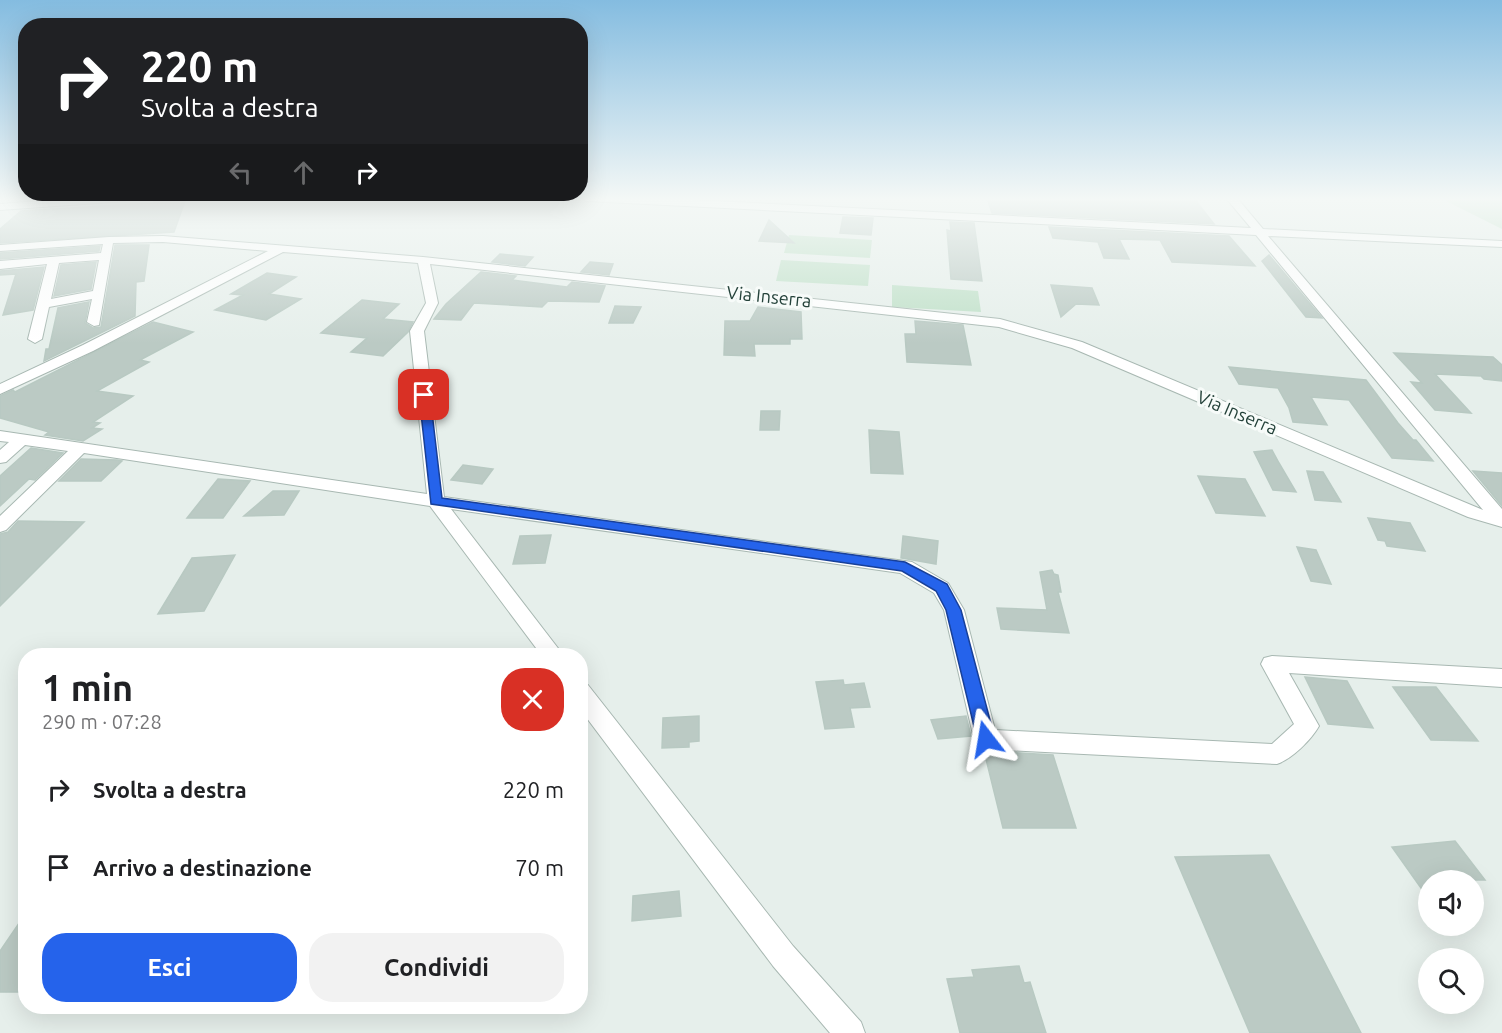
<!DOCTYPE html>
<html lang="it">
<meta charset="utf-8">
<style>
body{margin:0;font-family:Ubuntu,sans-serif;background:#f2f2f2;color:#202124;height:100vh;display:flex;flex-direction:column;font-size:22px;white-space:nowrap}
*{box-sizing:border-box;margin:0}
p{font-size:20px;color:#757577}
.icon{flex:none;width:33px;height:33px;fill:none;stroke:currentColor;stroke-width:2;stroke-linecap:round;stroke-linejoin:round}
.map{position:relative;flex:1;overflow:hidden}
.sheet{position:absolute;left:18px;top:648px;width:570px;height:366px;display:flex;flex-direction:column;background:#fff;border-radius:24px;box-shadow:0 6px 24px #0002}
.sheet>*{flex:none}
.hud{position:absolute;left:18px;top:18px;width:570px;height:183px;border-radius:24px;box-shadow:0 6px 24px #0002;background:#202124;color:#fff;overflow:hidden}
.fabs{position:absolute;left:1418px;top:870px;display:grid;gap:12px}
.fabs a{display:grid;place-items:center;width:66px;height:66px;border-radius:50%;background:#fff;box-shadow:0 6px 24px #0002;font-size:30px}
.pin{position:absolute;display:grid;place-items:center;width:51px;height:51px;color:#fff;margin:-26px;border-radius:12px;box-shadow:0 3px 9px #0006}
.me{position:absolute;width:66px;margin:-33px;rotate:346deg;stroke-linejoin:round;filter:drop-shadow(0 0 4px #0008)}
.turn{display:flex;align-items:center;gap:21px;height:126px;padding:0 24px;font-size:27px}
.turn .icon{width:78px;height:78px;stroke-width:2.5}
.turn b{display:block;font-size:42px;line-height:51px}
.lanes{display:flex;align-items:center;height:57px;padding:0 24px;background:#0003;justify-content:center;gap:30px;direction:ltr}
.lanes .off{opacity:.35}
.round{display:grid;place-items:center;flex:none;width:63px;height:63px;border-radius:24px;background:#f2f2f2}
.headline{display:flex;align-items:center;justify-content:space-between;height:102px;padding:0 24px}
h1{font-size:36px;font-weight:600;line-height:45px}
.cta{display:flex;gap:12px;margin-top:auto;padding:12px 24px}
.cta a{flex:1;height:69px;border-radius:24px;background:#2563eb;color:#fff;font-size:24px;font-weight:600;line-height:69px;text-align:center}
.cta a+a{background:#f2f2f2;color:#202124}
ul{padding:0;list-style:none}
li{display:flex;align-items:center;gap:18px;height:78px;padding:0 24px}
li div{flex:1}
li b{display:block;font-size:22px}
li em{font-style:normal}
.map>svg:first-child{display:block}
.green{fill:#bfe0c8}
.building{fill:#bbcac4;stroke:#b8c9c2;stroke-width:1.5}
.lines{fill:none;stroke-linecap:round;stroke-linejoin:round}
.minor-casing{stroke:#a8b8b2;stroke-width:2}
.minor{fill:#fff;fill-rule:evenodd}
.route{fill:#2563eb;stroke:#184099;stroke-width:1.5}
.labels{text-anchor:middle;stroke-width:6;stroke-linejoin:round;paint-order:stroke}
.far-street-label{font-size:18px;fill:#24423a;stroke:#f7fbf9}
</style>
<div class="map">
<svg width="1502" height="1033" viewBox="0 0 1502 1033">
<rect width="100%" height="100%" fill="#e6efeb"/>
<g class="green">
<polygon points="1440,198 1502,198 1502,229"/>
<polygon points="789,235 872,240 870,258 784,253"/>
<polygon points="781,260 870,265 868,286 776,281"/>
<polygon points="892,285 978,291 981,312 892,307"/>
</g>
<g class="building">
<polygon points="158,198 186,198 174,232 0,243 0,229 21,211 153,203"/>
<polygon points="987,198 1133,198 1196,201 1214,224 992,213"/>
<polygon points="843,217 873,218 871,235 840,233"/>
<polygon points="769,220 794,243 759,241"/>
<polygon points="950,222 974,223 982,281 951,279 947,230 951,231"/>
<polygon points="1049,227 1229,236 1255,266 1172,262 1160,240 1119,239 1129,259 1104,258 1098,242 1053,238"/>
<polygon points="115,245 149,245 144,281 136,282 135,316 44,361 46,349 49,349 58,308 89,302 85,323 93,328 101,327"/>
<polygon points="100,246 99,251 0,259 0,253"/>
<polygon points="500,254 533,257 525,266 492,262"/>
<polygon points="1269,255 1322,318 1306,317 1262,261"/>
<polygon points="96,262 91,289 54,296 61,265"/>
<polygon points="590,262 613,264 609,275 581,272"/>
<polygon points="44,267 33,310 3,315 16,274 0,275 0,271"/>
<polygon points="481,272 516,276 512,280 567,287 572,282 605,286 599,302 548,301 542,307 474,303 461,320 434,319 446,304"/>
<polygon points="267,273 296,277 269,294 301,299 266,320 215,310 243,295 231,294"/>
<polygon points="1051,285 1092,288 1099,305 1076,304 1061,317"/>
<polygon points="362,300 399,304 383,319 413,322 408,332 383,356 351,352 367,338 321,333"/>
<polygon points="615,306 641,307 633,323 609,323"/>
<polygon points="758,307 801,312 802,339 790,339 790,344 754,344 755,356 724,355 725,321 750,321"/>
<polygon points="915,321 963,325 971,365 907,362 905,334 916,334"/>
<polygon points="153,322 193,332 140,360 149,362 97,391 133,396 93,422 100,423 92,428 102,429 83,441 45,435 49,432 0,418 0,396 13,390 15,392"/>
<polygon points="1394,353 1493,357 1502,365 1502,381 1484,379 1481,376 1435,374 1471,413 1435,410 1411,382 1422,383"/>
<polygon points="1229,367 1366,380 1398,423 1413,440 1416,440 1433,461 1392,458 1349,400 1311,397 1327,425 1293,422 1289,408 1278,388 1239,384"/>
<polygon points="761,411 780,411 779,430 760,430"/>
<polygon points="869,430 899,432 903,474 871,473"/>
<polygon points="31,448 63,453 35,480 29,479 0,506 0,476"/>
<polygon points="1272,450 1279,463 1296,492 1273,490 1254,452"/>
<polygon points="81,459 117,460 122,461 101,481 59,481"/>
<polygon points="463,465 493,469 482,484 451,480"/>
<polygon points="1307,471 1323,472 1341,502 1315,500"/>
<polygon points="1473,471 1502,473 1502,506"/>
<polygon points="1198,476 1245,479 1265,516 1216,513"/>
<polygon points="218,479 250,481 223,518 187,518"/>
<polygon points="273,491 299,491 284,515 244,516"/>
<polygon points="1368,518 1410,523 1425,551 1387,546 1385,541 1378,540"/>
<polygon points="18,521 84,522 0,606 0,534 8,532"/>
<polygon points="551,535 545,563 513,564 520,536"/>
<polygon points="903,536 938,541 936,564 901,558"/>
<polygon points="1297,547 1316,550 1331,584 1311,581"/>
<polygon points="235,555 204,611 158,614 192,558"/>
<polygon points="1052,570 1054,574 1058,575 1061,592 1058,592 1069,633 1001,629 997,608 1047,610 1040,572"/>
<polygon points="1305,677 1347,681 1373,728 1328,724"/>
<polygon points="843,680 844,685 864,683 870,707 850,708 854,727 825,729 816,682"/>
<polygon points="1393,687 1436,687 1478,741 1431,740"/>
<polygon points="699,716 699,741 689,742 689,747 662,748 663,718"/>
<polygon points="966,716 971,736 938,739 931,720"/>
<polygon points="984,751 1053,755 1076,828 1003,828"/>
<polygon points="1455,841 1485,880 1428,880 1428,898 1392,847"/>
<polygon points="1269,855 1361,1033 1250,1033 1175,857"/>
<polygon points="679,891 681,916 632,921 633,896"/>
<polygon points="26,913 26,992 0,992 0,951"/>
<polygon points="1019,966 1024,983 1030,982 1046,1033 960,1033 947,979 974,977 972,970"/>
</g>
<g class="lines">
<g class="minor-casing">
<g id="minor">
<polygon points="78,198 130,198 125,201 0,210 0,204"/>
<path d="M582,198h72l597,30 -25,-30h11l26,31 239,12v6l-234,-11 234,273v18l-34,-10 -396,-169 -73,-21 -569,-63 8,39 -14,28 20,166 468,65 36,21 16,27 31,120 277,14 22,-20 -33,-60 3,-6 8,-2 230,13v18l-213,-14 30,53c-8,14 -27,33 -42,38l-291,-15 -8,-3 -4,-7 -30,-129 -10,-17 -34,-20 -449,-64 113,147h-22l-112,-150 -346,-53 -78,77 -6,2v-16l68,-65 -43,-6 -19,17 -6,1v-13l9,-8 -9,-1v-10l427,63 -17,-163 16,-28 -8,-40 -135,-11 -190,99 -93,43v-10l83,-39 185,-94 -105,-9 -50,1 -14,82 -5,1 -7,-4 5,-23 -43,8 -7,32 -7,4 -7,-4 19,-75 -47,5v-8l101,-8 2,-9 -103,7v-6l109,-8 54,-1 260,21 577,62 82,23 401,168 -227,-275 -669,-34zM99,260l-6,31 -42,8 8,-36z"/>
<polygon points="580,682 588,685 793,946 861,1022 865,1033 830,1033 773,966 580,709"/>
</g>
</g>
<use href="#minor" class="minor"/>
</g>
<linearGradient id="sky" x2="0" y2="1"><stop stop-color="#84bce0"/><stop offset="0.58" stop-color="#f4f8f6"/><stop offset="1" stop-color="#f4f8f6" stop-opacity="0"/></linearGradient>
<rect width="1502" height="343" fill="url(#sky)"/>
<polygon class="route" points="424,391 430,395 442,498 905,562 947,584 961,610 995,739 993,744 986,746 980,744 977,739 946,610 936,591 902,571 431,504 419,395"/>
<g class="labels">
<g class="far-street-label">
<text transform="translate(769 297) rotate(6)" y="6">Via Inserra</text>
<text transform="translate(1237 413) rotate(23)" y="6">Via Inserra</text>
</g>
</g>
</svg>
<div class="fabs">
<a><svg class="icon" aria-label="sound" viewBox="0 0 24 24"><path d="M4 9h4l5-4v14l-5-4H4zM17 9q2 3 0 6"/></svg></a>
<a><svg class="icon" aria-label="search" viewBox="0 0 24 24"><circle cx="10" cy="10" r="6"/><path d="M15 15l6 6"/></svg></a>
</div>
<div class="pin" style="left:424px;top:395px;background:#d93025"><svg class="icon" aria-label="arrive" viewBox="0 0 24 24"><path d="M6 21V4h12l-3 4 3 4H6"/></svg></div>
<svg class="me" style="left:986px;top:739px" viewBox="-20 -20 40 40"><path d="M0-17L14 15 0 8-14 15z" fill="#2563eb" stroke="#fff" stroke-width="4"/></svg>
<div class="hud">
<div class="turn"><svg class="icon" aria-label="right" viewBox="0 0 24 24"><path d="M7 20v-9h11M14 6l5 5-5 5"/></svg><div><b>220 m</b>Svolta a destra</div></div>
<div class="lanes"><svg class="icon off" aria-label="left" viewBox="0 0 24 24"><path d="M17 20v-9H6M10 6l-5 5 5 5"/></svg><svg class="icon off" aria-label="ahead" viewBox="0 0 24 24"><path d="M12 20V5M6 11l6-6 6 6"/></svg><svg class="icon" aria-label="right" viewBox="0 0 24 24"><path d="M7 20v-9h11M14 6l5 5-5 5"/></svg></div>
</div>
<section class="sheet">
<div class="headline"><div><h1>1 min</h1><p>290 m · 07:28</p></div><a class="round" style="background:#d93025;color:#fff"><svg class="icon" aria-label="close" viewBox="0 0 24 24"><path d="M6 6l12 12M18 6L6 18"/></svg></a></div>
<ul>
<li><svg class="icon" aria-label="right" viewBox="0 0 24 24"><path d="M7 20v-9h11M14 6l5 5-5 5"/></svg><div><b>Svolta a destra</b></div><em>220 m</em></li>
<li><svg class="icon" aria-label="arrive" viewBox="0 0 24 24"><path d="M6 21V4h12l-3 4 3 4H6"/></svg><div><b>Arrivo a destinazione</b></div><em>70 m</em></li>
</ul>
<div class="cta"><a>Esci</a><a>Condividi</a></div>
</section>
</div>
